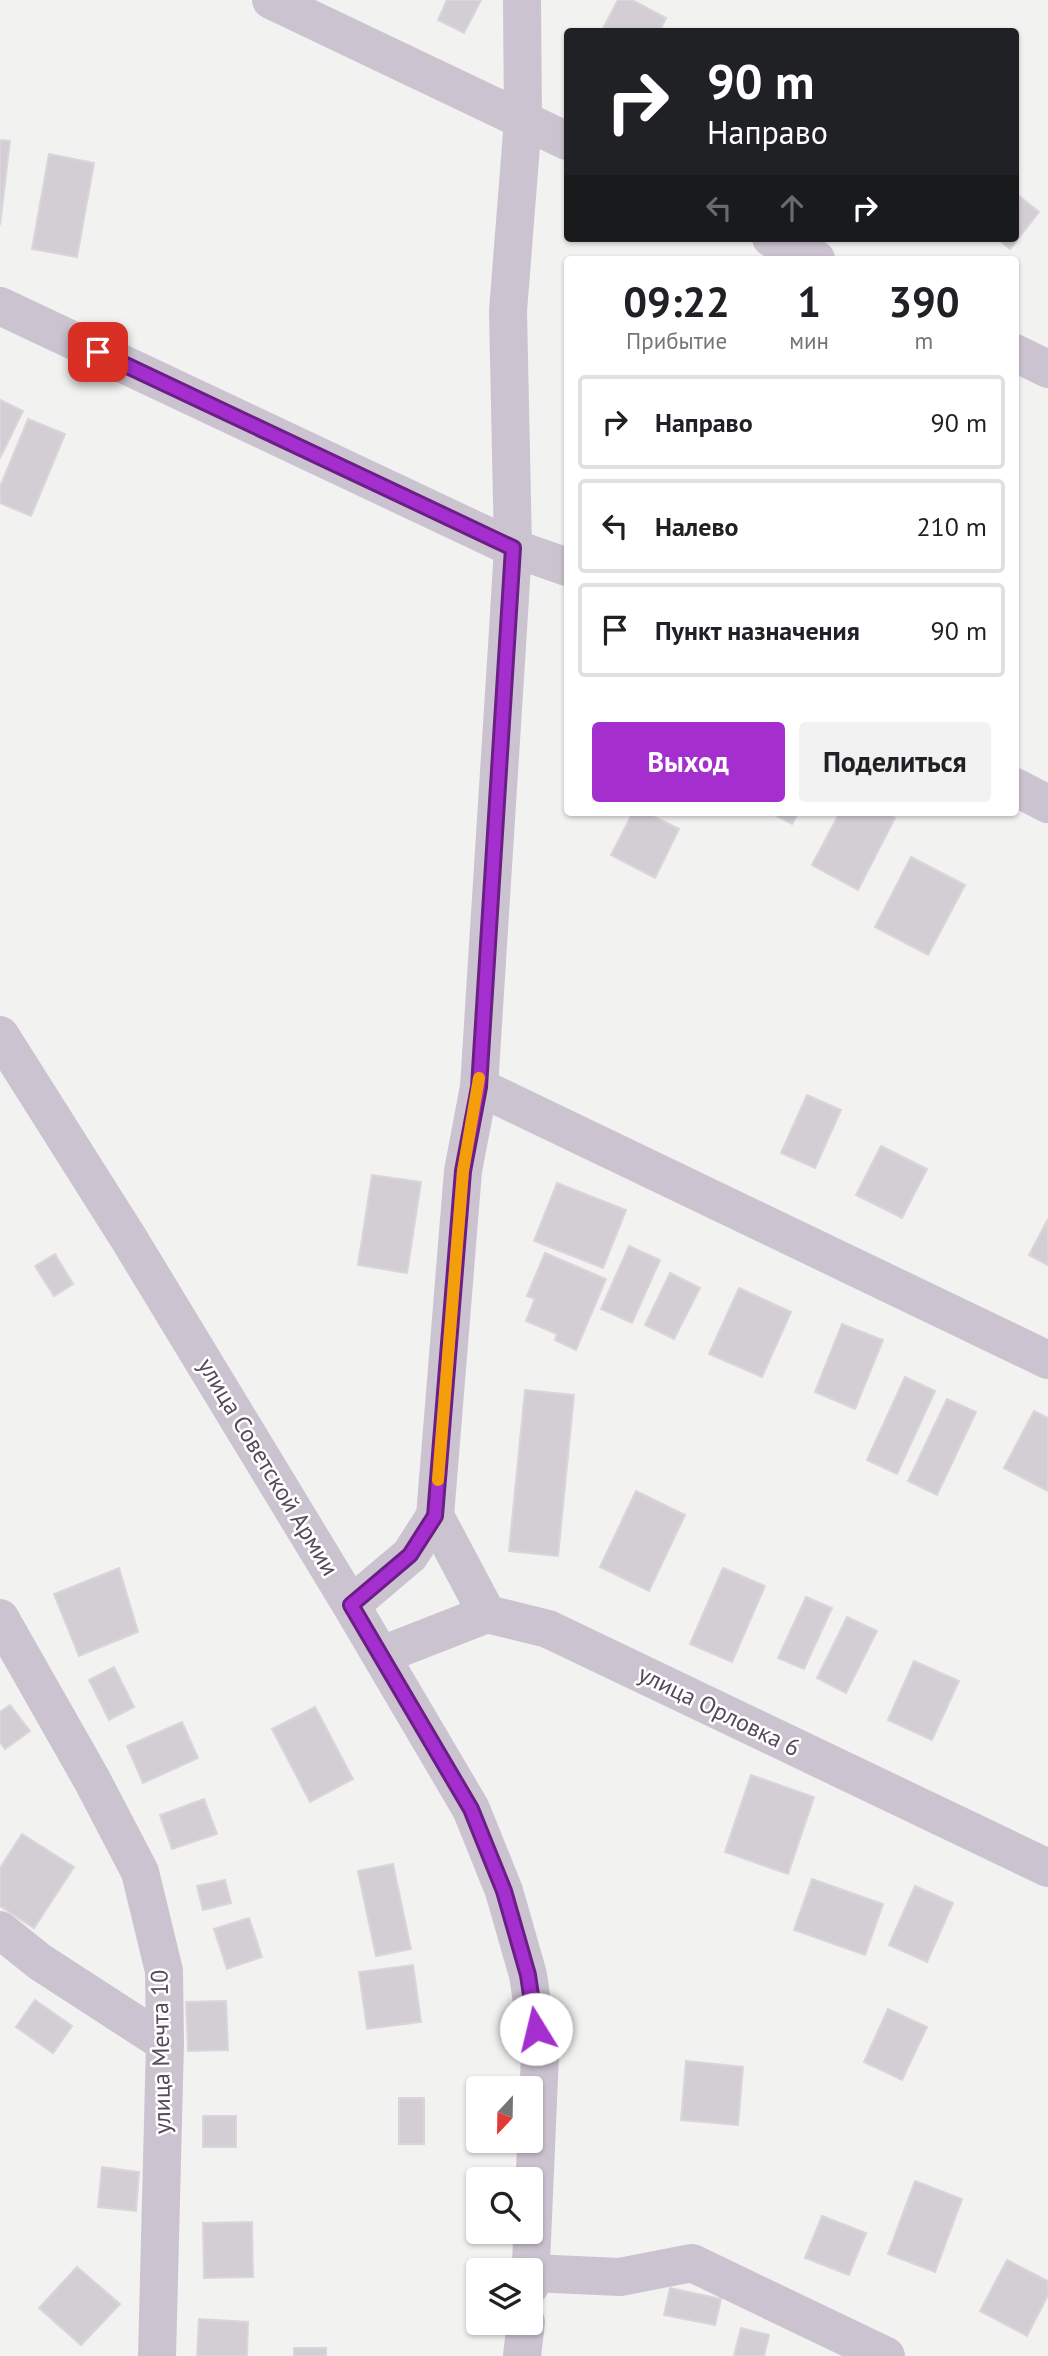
<!DOCTYPE html>
<html lang="ru">
<meta charset="utf-8">
<style>
body{margin:0;font-family:"PT Sans",sans-serif;background:#f2f2f2;color:#202124;height:100vh;display:flex;flex-direction:column;font-size:26px;white-space:nowrap}
*{box-sizing:border-box;margin:0}
p{font-size:23px;color:#757577}
.icon{flex:none;width:38px;height:38px;fill:none;stroke:currentColor;stroke-width:2;stroke-linecap:round;stroke-linejoin:round}
.map{position:relative;flex:1;overflow:hidden}
.drawer{position:absolute;left:564px;top:256px;width:455px;height:560px;display:flex;flex-direction:column;background:#fff;border-radius:7px;box-shadow:0 2px 5px #0004}
.drawer>*{flex:none}
.hud{position:absolute;left:564px;top:28px;width:455px;height:214px;border-radius:7px;box-shadow:0 2px 5px #0004;background:#202124;color:#fff;overflow:hidden}
.needle{width:46px;rotate:202deg}
.controls{position:absolute;left:466px;top:2076px;display:grid;gap:14px}
.controls a{display:grid;place-items:center;width:77px;height:77px;border-radius:7px;background:#fff;box-shadow:0 2px 5px #0004;font-size:35px}
.pin{position:absolute;display:grid;place-items:center;width:60px;height:60px;color:#fff;margin:-30px;border-radius:14px;box-shadow:0 4px 10px #0006}
.me{position:absolute;width:77px;margin:-38px;rotate:351deg;stroke-linejoin:round;filter:drop-shadow(0 0 5px #0008)}
.turn{display:flex;align-items:center;gap:24px;height:147px;padding:0 28px;font-size:32px}
.turn .icon{width:91px;height:91px;stroke-width:2.5}
.turn b{display:block;font-size:49px;line-height:60px}
.lanes{display:flex;align-items:center;height:66px;padding:0 28px;background:#0003;justify-content:center;gap:35px;direction:ltr}
.lanes .off{opacity:.35}
.eta{display:flex;justify-content:space-evenly;align-items:center;height:119px;text-align:center}
.eta b{font-size:42px;font-weight:600;line-height:49px}
.primary-button{display:flex;gap:14px;margin-top:auto;padding:14px 28px}
.primary-button a{flex:1;height:80px;border-radius:7px;background:#a42fce;color:#fff;font-size:28px;font-weight:600;line-height:80px;text-align:center}
.primary-button a+a{background:#f2f2f2;color:#202124}
ul{padding:0;list-style:none}
li{display:flex;align-items:center;gap:21px;height:94px;margin:0 14px 10px;padding:0 14px;border:4px solid #e0e0e0;border-radius:7px}
li div{flex:1}
li b{display:block;font-size:26px}
li em{font-style:normal}
.map>svg:first-child{display:block}
.building{fill:#d3ced4;stroke:#dad5db;stroke-width:2}
.lines{fill:none;stroke-linecap:round;stroke-linejoin:round}
.minor{stroke:#ccc3d0;stroke-width:38}
.route-casing{stroke:#6b1f86;stroke-width:18}
.route{stroke:#a42fce;stroke-width:12}
.slow{stroke:#f59e0b;stroke-width:12}
.labels{text-anchor:middle;stroke-width:5;stroke-linejoin:round;paint-order:stroke}
.street-label{font-size:24px;fill:#554a5c;stroke:#fff}
</style>
<div class="map">
<svg width="1048" height="2356" viewBox="0 0 1048 2356">
<rect width="100%" height="100%" fill="#f2f2f1"/>
<g class="building">
<polygon points="447,0 481,0 464,33 438,20"/>
<polygon points="618,0 632,0 666,18 659,32 601,32"/>
<polygon points="0,140 10,141 0,225"/>
<polygon points="49,154 94,163 77,257 32,249"/>
<polygon points="1015,193 1039,212 1010,249 997,238 1015,238"/>
<polygon points="0,400 23,411 0,458"/>
<polygon points="28,419 65,434 31,516 0,503 0,487"/>
<polygon points="633,812 645,812 679,829 655,878 611,855"/>
<polygon points="769,812 799,812 792,824"/>
<polygon points="840,812 883,812 895,818 858,890 812,865"/>
<polygon points="911,857 965,885 928,955 875,927"/>
<polygon points="807,1095 841,1110 815,1168 781,1153"/>
<polygon points="881,1146 927,1169 902,1218 856,1195"/>
<polygon points="372,1175 421,1182 407,1273 358,1265"/>
<polygon points="557,1183 626,1210 603,1268 534,1241"/>
<polygon points="1048,1219 1048,1265 1029,1255"/>
<polygon points="629,1246 660,1260 632,1323 601,1309"/>
<polygon points="545,1253 606,1279 576,1350 555,1340 557,1334 526,1321 535,1299 527,1296"/>
<polygon points="55,1254 73,1284 54,1296 35,1266"/>
<polygon points="670,1273 700,1288 674,1339 645,1325"/>
<polygon points="739,1288 791,1312 762,1377 709,1354"/>
<polygon points="842,1324 883,1340 855,1409 815,1392"/>
<polygon points="905,1377 935,1391 897,1474 867,1460"/>
<polygon points="525,1390 574,1395 558,1556 509,1551"/>
<polygon points="947,1399 976,1412 937,1495 908,1481"/>
<polygon points="1034,1411 1048,1418 1048,1491 1004,1468"/>
<polygon points="636,1491 685,1515 649,1591 600,1567"/>
<polygon points="119,1568 138,1632 79,1656 54,1594"/>
<polygon points="723,1568 765,1586 732,1662 690,1644"/>
<polygon points="806,1597 832,1608 804,1669 778,1658"/>
<polygon points="847,1617 877,1631 846,1693 817,1678"/>
<polygon points="914,1661 959,1681 932,1740 888,1720"/>
<polygon points="114,1667 134,1707 109,1720 89,1680"/>
<polygon points="10,1705 30,1731 5,1749 0,1742 0,1712"/>
<polygon points="315,1707 353,1779 310,1802 272,1729"/>
<polygon points="182,1722 198,1758 143,1783 127,1746"/>
<polygon points="751,1775 814,1797 788,1874 725,1852"/>
<polygon points="204,1799 217,1834 172,1849 160,1815"/>
<polygon points="22,1834 74,1867 34,1928 0,1906 0,1868"/>
<polygon points="393,1864 411,1949 376,1956 358,1871"/>
<polygon points="812,1879 883,1904 865,1955 794,1930"/>
<polygon points="225,1880 231,1903 203,1910 197,1886"/>
<polygon points="915,1886 953,1903 927,1962 889,1945"/>
<polygon points="249,1918 262,1957 227,1969 214,1929"/>
<polygon points="413,1965 421,2022 367,2029 359,1972"/>
<polygon points="35,2000 72,2026 53,2053 16,2027"/>
<polygon points="226,2001 228,2050 188,2051 186,2002"/>
<polygon points="888,2009 927,2027 902,2080 864,2062"/>
<polygon points="686,2061 743,2067 738,2125 681,2120"/>
<rect x="399" y="2098" width="25" height="46"/>
<rect x="203" y="2116" width="33" height="31"/>
<polygon points="102,2167 139,2172 136,2211 98,2207"/>
<polygon points="915,2181 962,2199 935,2272 888,2254"/>
<polygon points="822,2216 866,2233 849,2275 805,2258"/>
<polygon points="252,2222 253,2277 204,2278 203,2223"/>
<polygon points="1007,2260 1048,2281 1048,2295 1027,2336 980,2311"/>
<polygon points="77,2267 120,2304 81,2345 39,2308"/>
<polygon points="670,2288 721,2299 715,2325 664,2315"/>
<polygon points="199,2319 248,2322 247,2356 197,2356"/>
<polygon points="741,2328 769,2335 764,2356 734,2356"/>
<rect x="294" y="2348" width="32" height="8"/>
</g>
<g class="lines">
<g class="minor">
<polyline points="271,0 567,141"/>
<polyline points="771,238 816,259"/>
<polyline points="0,306 513,548 567,567"/>
<polyline points="1015,353 1048,369"/>
<polyline points="1015,787 1048,804"/>
<polyline points="0,1035 129,1239 351,1605 471,1809 504,1891 528,1975 540,2055 530,2286"/>
<polyline points="479,1087 1048,1360"/>
<polyline points="435,1516 487,1614"/>
<polyline points="351,1605 410,1555 435,1516 463,1171 479,1087 507,646 513,548 508,311 523,120 522,0"/>
<polyline points="0,1618 92,1780 140,1872 164,1971 165,2043 157,2356"/>
<polyline points="382,1655 487,1614 548,1629 1048,1868"/>
<polyline points="0,1930 40,1962 165,2043"/>
<polyline points="532,2273 620,2277 692,2263 886,2356"/>
<polyline points="522,2356 526,2322"/>
</g>
</g>
<g class="lines">
<g class="route-casing">
<polyline id="route" points="98,352 513,548 479,1087 463,1171 435,1516 410,1555 351,1605 471,1809 504,1891 528,1975 536,2029"/>
</g>
<use href="#route" class="route"/>
<polyline class="slow" points="438,1480 463,1171 479,1078"/>
</g>
<g class="labels">
<g class="street-label">
<text transform="translate(268 1467) rotate(59)" y="8">улица Советской Армии</text>
<text transform="translate(719 1711) rotate(26)" y="8">улица Орловка 6</text>
<text transform="translate(161 2052) rotate(-91)" y="8">улица Мечта 10</text>
</g>
</g>
</svg>
<div class="controls">
<a><svg class="needle" viewBox="-14 -14 28 28"><path d="M0-13l5 13h-10z" fill="#e53935"/><path d="M0 13l5-13h-10z" fill="#757577"/></svg></a>
<a><svg class="icon" aria-label="search" viewBox="0 0 24 24"><circle cx="10" cy="10" r="6"/><path d="M15 15l6 6"/></svg></a>
<a><svg class="icon" aria-label="layers" viewBox="0 0 24 24"><path d="M12 4l9 5-9 5-9-5zM3 14l9 5 9-5"/></svg></a>
</div>
<div class="pin" style="left:98px;top:352px;background:#d93025"><svg class="icon" aria-label="arrive" viewBox="0 0 24 24"><path d="M6 21V4h12l-3 4 3 4H6"/></svg></div>
<svg class="me" style="left:536px;top:2029px" viewBox="-20 -20 40 40"><circle r="19" fill="#fff"/><path d="M0-13L10 11 0 6-10 11z" fill="#a42fce"/></svg>
<div class="hud">
<div class="turn"><svg class="icon" aria-label="right" viewBox="0 0 24 24"><path d="M7 20v-9h11M14 6l5 5-5 5"/></svg><div><b>90 m</b>Направо</div></div>
<div class="lanes"><svg class="icon off" aria-label="left" viewBox="0 0 24 24"><path d="M17 20v-9H6M10 6l-5 5 5 5"/></svg><svg class="icon off" aria-label="ahead" viewBox="0 0 24 24"><path d="M12 20V5M6 11l6-6 6 6"/></svg><svg class="icon" aria-label="right" viewBox="0 0 24 24"><path d="M7 20v-9h11M14 6l5 5-5 5"/></svg></div>
</div>
<section class="drawer">
<div class="eta">
<div><b>09:22</b><p>Прибытие</p></div>
<div><b>1</b><p>мин</p></div>
<div><b>390</b><p>m</p></div>
</div>
<ul>
<li><svg class="icon" aria-label="right" viewBox="0 0 24 24"><path d="M7 20v-9h11M14 6l5 5-5 5"/></svg><div><b>Направо</b></div><em>90 m</em></li>
<li><svg class="icon" aria-label="left" viewBox="0 0 24 24"><path d="M17 20v-9H6M10 6l-5 5 5 5"/></svg><div><b>Налево</b></div><em>210 m</em></li>
<li><svg class="icon" aria-label="arrive" viewBox="0 0 24 24"><path d="M6 21V4h12l-3 4 3 4H6"/></svg><div><b>Пункт назначения</b></div><em>90 m</em></li>
</ul>
<div class="primary-button"><a>Выход</a><a>Поделиться</a></div>
</section>
</div>
